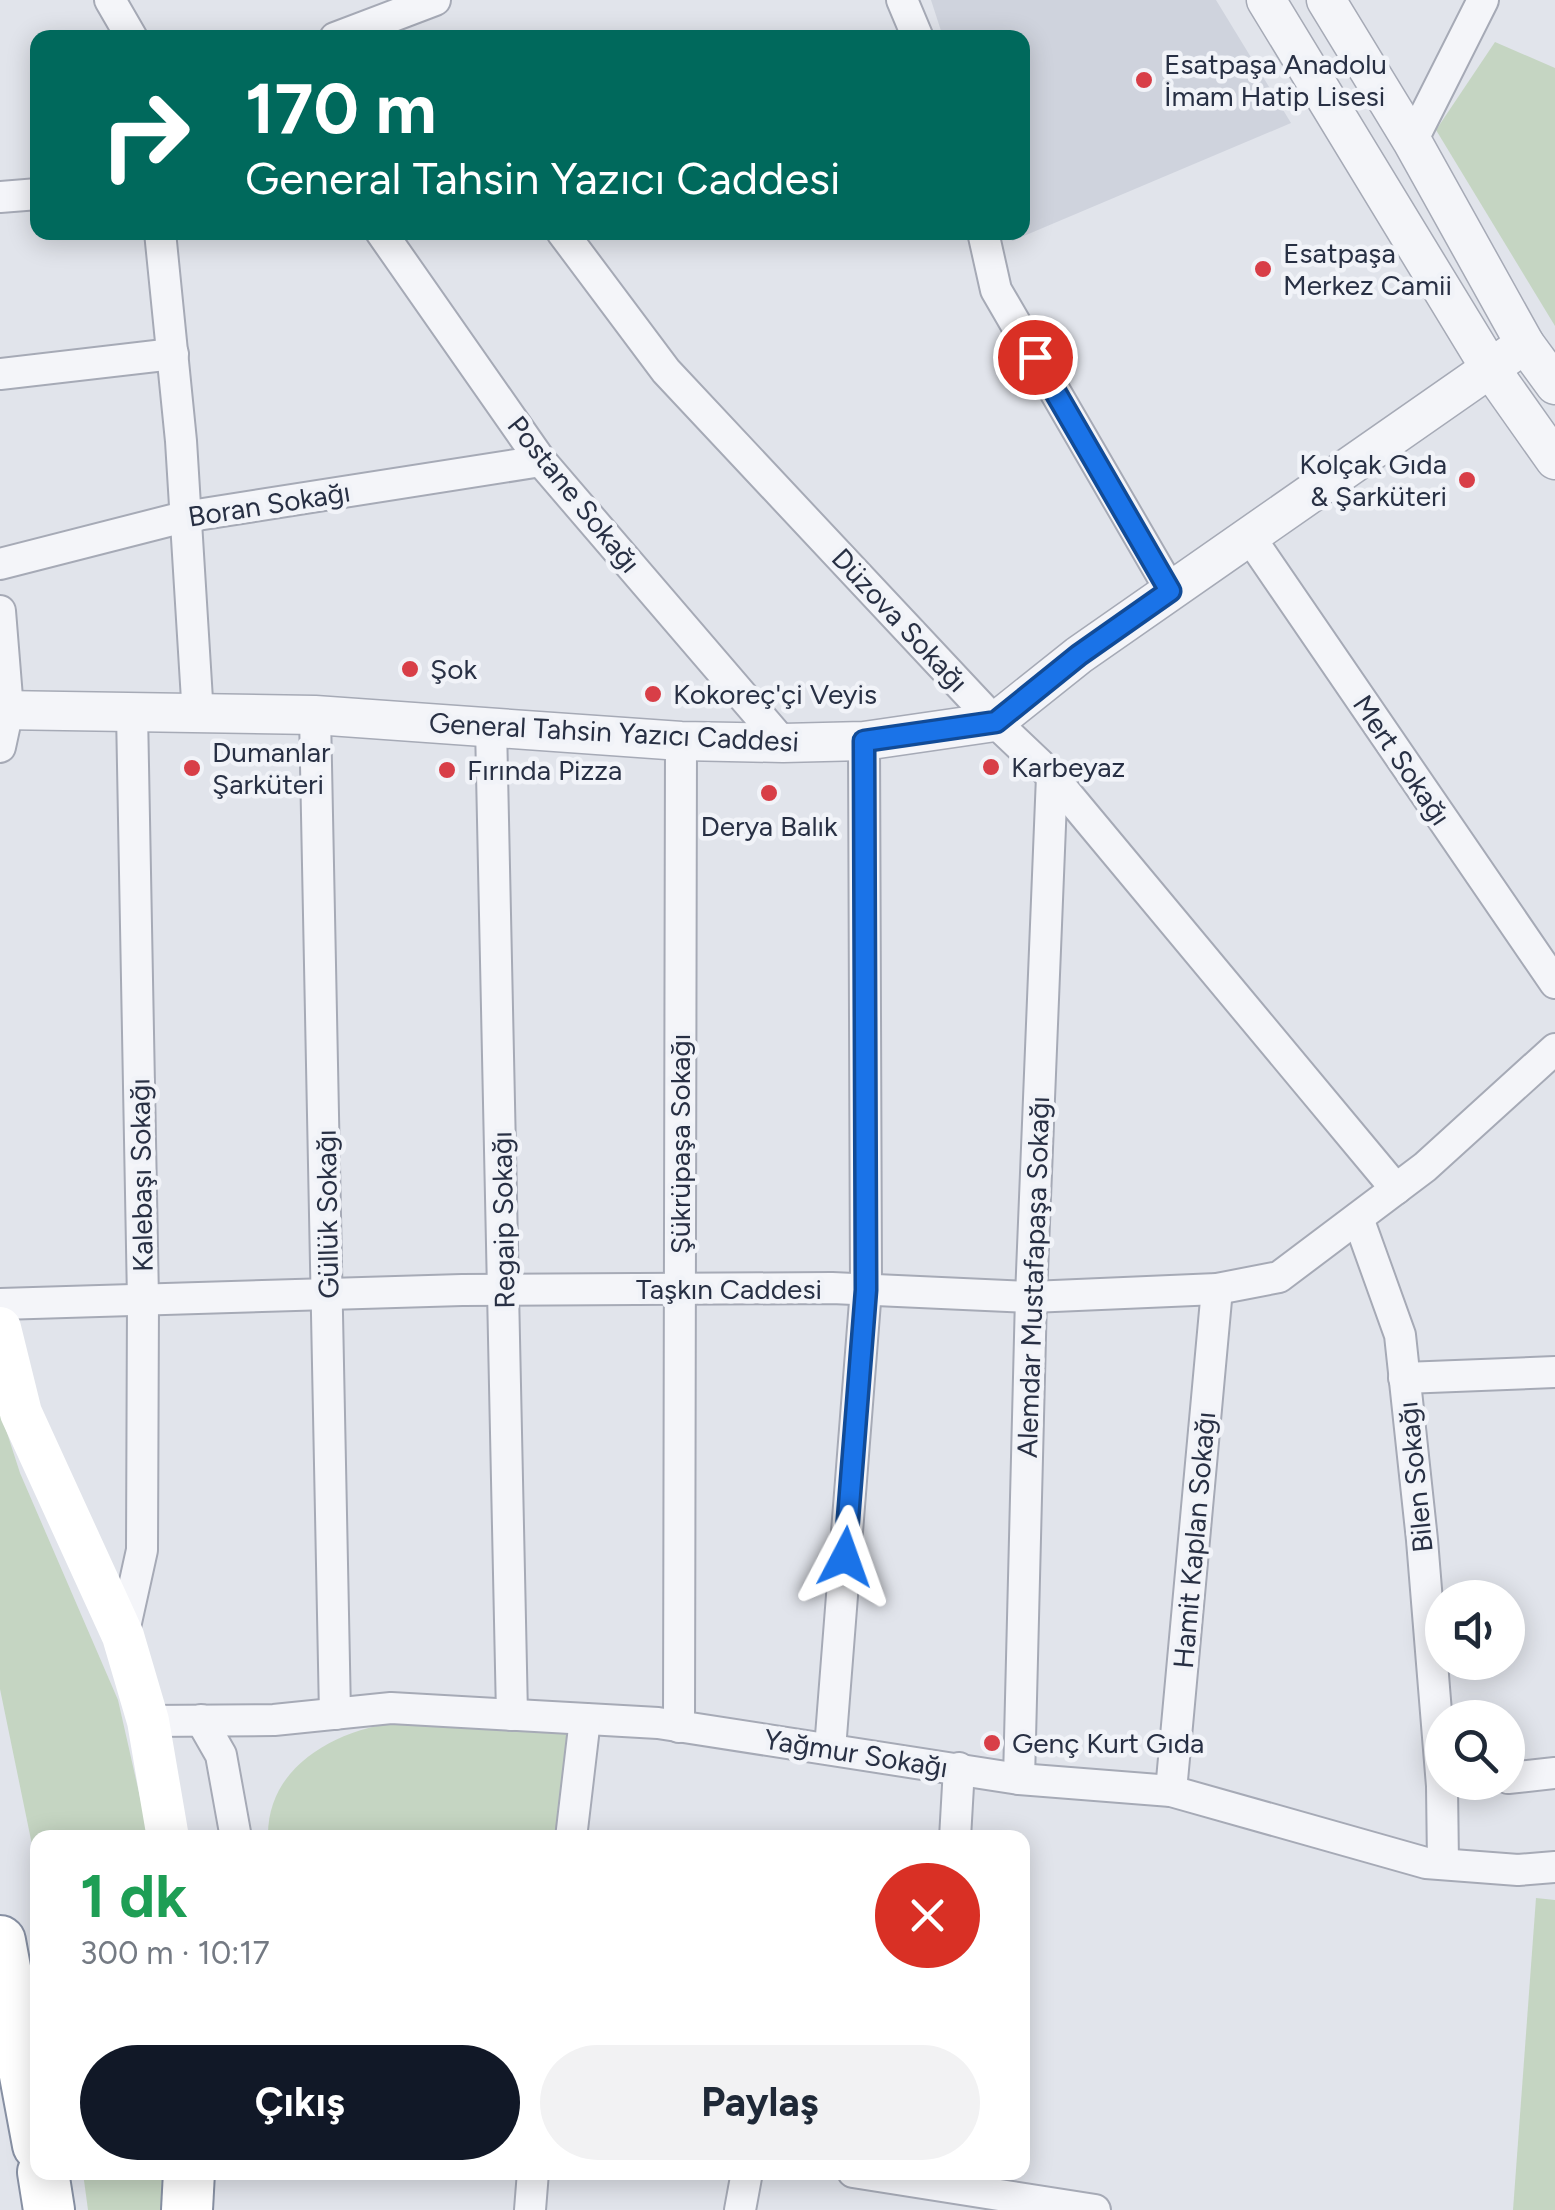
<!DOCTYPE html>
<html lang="tr">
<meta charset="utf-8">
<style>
body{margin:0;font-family:Figtree,sans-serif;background:#f2f2f3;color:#1f2937;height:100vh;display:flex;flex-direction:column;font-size:38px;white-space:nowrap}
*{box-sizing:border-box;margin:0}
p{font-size:32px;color:#747a83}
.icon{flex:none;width:55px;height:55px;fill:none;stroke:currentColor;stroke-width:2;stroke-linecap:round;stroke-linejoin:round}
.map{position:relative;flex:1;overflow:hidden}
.details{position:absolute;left:30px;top:1830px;width:1000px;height:350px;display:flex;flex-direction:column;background:#fff;border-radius:20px;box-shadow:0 5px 25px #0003}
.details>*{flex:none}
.top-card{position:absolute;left:30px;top:30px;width:1000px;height:210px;border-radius:20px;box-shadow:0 5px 25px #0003;background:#00695c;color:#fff;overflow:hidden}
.tools{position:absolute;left:1425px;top:1580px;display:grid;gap:20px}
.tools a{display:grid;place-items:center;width:100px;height:100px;border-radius:50%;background:#fff;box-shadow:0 5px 25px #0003;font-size:50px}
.pin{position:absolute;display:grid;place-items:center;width:85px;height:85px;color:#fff;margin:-42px;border:5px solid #fff;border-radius:50%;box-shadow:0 2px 10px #0007}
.me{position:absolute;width:110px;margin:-55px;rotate:4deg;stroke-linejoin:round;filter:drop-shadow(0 0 8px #0008)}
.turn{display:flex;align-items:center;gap:35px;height:210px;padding:0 50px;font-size:45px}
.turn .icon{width:130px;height:130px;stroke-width:2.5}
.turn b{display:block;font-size:70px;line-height:85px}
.round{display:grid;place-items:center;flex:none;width:105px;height:105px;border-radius:52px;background:#f2f2f3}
.overview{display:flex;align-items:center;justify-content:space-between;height:170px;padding:0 50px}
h1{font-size:60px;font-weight:700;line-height:75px;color:#1e9e55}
.button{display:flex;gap:20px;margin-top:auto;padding:20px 50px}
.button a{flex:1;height:115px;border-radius:60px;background:#111827;color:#fff;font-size:40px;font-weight:700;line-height:115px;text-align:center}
.button a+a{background:#f2f2f3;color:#1f2937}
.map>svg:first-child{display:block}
.built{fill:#cfd3dd}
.green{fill:#c5d5c2}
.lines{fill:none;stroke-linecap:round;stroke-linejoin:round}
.minor-casing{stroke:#a6aab6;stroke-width:34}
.tertiary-casing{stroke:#a6aab6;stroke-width:41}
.trunk-casing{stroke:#8790a3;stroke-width:54}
.minor{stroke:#f4f5f9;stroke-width:30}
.tertiary{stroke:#f4f5f9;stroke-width:38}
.secondary{stroke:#fff;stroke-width:42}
.trunk{stroke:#fff;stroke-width:50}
.route-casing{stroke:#114b97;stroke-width:25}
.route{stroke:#1a73e8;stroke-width:18}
.poi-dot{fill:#d83e47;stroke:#f1f3f8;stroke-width:4}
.labels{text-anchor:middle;stroke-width:9;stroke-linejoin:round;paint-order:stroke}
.poi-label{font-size:28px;fill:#283044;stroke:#f1f3f8;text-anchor:start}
.street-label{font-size:28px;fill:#283044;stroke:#f1f3f8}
</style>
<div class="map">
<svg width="1555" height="2210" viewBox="0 0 1555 2210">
<rect width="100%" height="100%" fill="#e1e4eb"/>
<polygon class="built" points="931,0 1216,0 1291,123 1012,241 1009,233 1022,232 1022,38 943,37"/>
<g class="green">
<polygon points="1495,42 1555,68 1555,326 1436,130"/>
<polygon points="0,1411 20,1473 118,1700 149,1837 38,1838 37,1869 0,1689"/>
<path d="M400,1722l169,4 -13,111 -288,1c-2,-73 70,-109 132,-116z"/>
<polygon points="1536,1898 1555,1900 1555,2210 1513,2210"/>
<polygon points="83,2173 162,2173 161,2210 88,2210"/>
</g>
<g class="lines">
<g class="minor-casing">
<g id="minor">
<polyline points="110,0 132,38"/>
<polyline points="902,0 918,38"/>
<polyline points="335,38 435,0"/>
<polyline points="1412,141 1483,0"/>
<polyline points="0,197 38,194"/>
<polyline points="160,232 181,441 198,716"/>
<polyline points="381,232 541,461 783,743"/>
<polyline points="562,232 666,371 995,722 1052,776 1396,1189"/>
<polyline points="983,232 996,290 1171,591"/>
<polyline points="0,374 173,354"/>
<polyline points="1249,536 1555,983"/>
<polyline points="0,564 184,517 541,461"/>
<polyline points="0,611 8,710 0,747"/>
<polyline points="315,715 335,1714"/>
<polyline points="491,726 512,1715"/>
<polyline points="1358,1218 1400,1335 1422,1540 1442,1786 1443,1864"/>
<polyline points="0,1304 462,1290 832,1288 1031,1297 1217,1289 1279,1277 1425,1167 1555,1049"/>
<polyline points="1404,1378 1555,1372"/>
<polyline points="123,1636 142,1550 143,1300 132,712"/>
<polyline points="201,1720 221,1755 236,1838"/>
<polyline points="148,1721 274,1720 391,1708 658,1723 1019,1779 1171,1791 1426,1863 1518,1870 1555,1867"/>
<polyline points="679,1727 681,741"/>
<polyline points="830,1749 866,1289 864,741"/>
<polyline points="1508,1778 1555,1773"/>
<polyline points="1019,1779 1031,1297 1052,776"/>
<polyline points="1171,1791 1217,1289"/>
<polyline points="571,1838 585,1719"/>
<polyline points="955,1838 959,1768"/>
<polyline points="853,2172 1095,2210"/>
<polyline points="530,2210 533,2172"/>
<polyline points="740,2210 747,2172"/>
</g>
</g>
<g class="tertiary-casing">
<g id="tertiary">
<polyline points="1266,0 1490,368 1555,460"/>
<polyline points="1326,0 1412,141 1525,344 1555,385"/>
<polyline points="0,710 315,715 681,741 783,743 864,741 995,722 1079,655 1525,344"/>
</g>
</g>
<g class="trunk-casing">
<g id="trunk">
<polyline points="0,1941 38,2145"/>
<polyline points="43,2172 49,2210"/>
<polyline points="187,2210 189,2172"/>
</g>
</g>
<use href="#minor" class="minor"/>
<use href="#tertiary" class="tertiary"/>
<polyline class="secondary" points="0,1328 21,1413 123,1636 148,1721 168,1838"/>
<use href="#trunk" class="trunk"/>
</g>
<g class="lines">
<g class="route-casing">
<polyline id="route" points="845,1557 866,1290 864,741 996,722 1079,655 1170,591 1035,357"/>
</g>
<use href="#route" class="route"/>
</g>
<g class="poi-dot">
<circle cx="1144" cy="80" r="10"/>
<circle cx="1263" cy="269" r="10"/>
<circle cx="1467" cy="480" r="10"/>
<circle cx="410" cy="669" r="10"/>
<circle cx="653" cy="694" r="10"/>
<circle cx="991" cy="767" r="10"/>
<circle cx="192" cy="768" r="10"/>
<circle cx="447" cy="770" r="10"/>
<circle cx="769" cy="793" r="10"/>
<circle cx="992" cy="1743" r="10"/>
</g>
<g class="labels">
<g class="poi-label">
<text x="1164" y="74">Esatpaşa Anadolu<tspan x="1164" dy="32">İmam Hatip Lisesi</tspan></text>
<text x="1283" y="263">Esatpaşa<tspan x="1283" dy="32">Merkez Camii</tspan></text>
<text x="1447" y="474" text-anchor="end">Kolçak Gıda<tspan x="1447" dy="32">&amp; Şarküteri</tspan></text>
<text x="430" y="679">Şok</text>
<text x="673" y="704">Kokoreç'çi Veyis</text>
<text x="212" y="762">Dumanlar<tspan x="212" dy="32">Şarküteri</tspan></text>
<text x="1011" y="777">Karbeyaz</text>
<text x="467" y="780">Fırında Pizza</text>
<text x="769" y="836" text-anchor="middle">Derya Balık</text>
<text x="1012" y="1753">Genç Kurt Gıda</text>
</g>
<g class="street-label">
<text transform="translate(574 494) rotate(51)" y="10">Postane Sokağı</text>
<text transform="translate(269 504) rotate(-9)" y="10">Boran Sokağı</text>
<text transform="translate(900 620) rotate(47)" y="10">Düzova Sokağı</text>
<text transform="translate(614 732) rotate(3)" y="10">General Tahsin Yazıcı Caddesi</text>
<text transform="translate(1402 760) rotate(56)" y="10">Mert Sokağı</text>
<text transform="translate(680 1144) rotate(-90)" y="10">Şükrüpaşa Sokağı</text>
<text transform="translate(141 1175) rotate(-91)" y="10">Kalebaşı Sokağı</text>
<text transform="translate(327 1214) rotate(-91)" y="10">Güllük Sokağı</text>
<text transform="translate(503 1220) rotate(-91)" y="10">Regaip Sokağı</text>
<text transform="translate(1033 1277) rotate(-88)" y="10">Alemdar Mustafapaşa Sokağı</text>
<text x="729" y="1299">Taşkın Caddesi</text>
<text transform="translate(1415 1477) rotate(-96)" y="10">Bilen Sokağı</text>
<text transform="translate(1194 1540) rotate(-85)" y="10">Hamit Kaplan Sokağı</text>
<text transform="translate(856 1753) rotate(9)" y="10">Yağmur Sokağı</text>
</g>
</g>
</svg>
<div class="tools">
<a><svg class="icon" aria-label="sound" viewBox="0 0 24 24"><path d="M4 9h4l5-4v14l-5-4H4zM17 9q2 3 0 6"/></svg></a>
<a><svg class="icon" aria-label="search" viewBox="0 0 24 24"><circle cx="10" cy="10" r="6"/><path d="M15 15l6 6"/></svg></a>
</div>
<div class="pin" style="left:1035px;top:357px;background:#d93025"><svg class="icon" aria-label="arrive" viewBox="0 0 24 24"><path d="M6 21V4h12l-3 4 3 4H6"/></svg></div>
<svg class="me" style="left:845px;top:1557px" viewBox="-20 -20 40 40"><path d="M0-17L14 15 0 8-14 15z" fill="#1a73e8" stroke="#fff" stroke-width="4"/></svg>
<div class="top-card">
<div class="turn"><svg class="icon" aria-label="right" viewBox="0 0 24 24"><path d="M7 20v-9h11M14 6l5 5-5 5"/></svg><div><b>170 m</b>General Tahsin Yazıcı Caddesi</div></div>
</div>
<section class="details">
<div class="overview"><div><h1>1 dk</h1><p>300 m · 10:17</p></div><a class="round" style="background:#d93025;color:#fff"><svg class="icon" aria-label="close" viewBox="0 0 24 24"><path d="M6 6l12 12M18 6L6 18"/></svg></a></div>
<div class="button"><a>Çıkış</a><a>Paylaş</a></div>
</section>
</div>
